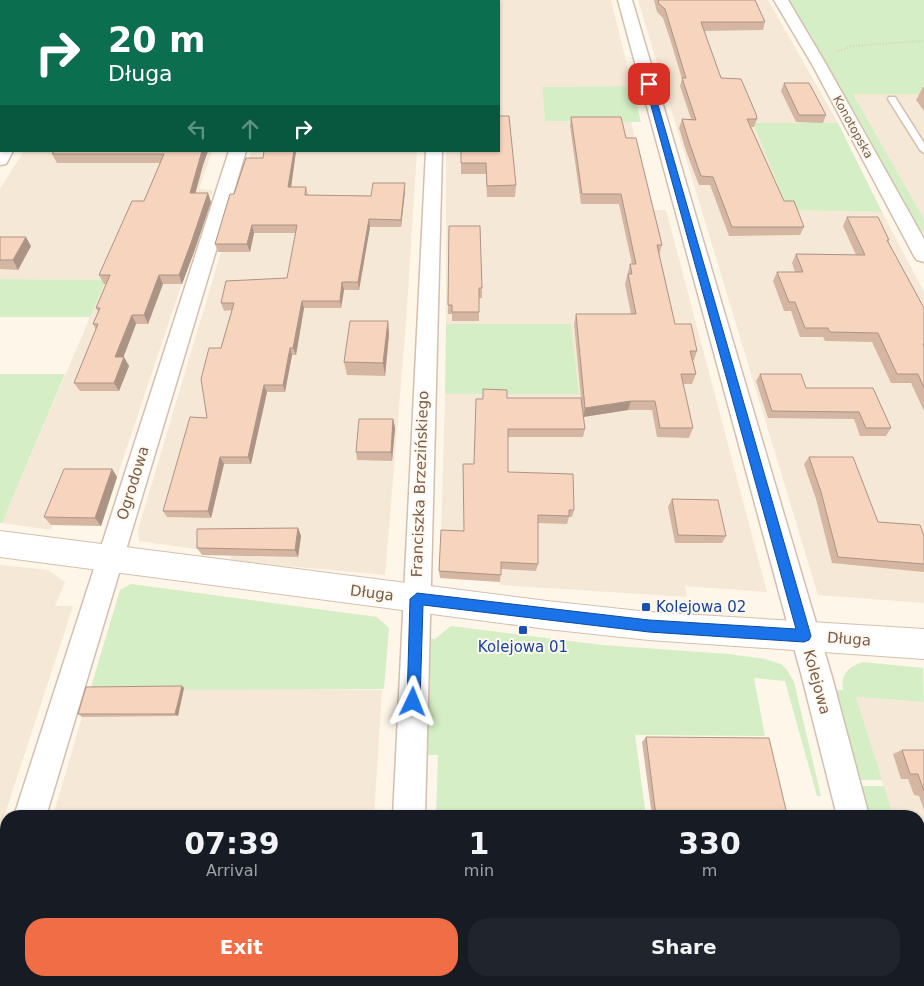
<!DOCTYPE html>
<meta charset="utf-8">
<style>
body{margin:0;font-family:"DejaVu Sans",sans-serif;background:#20242c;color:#f1f3f6;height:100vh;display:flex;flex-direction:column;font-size:19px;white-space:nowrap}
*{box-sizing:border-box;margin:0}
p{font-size:16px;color:#9ea1a6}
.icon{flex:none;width:28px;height:28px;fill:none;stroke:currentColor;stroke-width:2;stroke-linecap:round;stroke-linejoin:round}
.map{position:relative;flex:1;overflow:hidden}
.sheet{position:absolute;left:0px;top:810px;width:925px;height:176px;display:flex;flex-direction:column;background:#171b24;border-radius:20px 20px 0 0;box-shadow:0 1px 4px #0004}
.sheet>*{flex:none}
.banner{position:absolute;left:0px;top:0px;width:500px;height:152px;box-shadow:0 1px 4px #0004;background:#0b6e4f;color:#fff;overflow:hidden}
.pin{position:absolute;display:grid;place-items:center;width:42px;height:42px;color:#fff;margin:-21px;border-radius:10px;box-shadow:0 2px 8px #0006}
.me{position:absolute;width:55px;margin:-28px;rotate:2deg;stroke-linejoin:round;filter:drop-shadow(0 0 4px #0008)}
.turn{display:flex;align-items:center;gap:18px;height:105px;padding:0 25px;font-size:22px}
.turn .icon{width:65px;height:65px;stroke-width:2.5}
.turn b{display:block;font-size:35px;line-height:42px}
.lanes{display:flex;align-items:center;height:48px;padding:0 25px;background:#0003;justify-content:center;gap:25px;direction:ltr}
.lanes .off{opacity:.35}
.eta{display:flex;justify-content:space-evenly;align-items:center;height:85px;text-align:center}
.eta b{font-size:30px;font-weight:800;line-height:35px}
.cta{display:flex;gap:10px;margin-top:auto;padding:10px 25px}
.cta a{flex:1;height:58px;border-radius:20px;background:#f06d45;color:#fff;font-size:20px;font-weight:800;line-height:58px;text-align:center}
.cta a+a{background:#20242c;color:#f1f3f6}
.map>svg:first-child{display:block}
.residential{fill:#f6e8d6}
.green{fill:#d5eec5}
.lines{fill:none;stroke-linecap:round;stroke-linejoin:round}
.service-casing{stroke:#d4bfaf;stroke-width:3}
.minor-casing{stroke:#d4bfaf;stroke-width:3}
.tertiary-casing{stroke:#d4bfaf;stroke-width:2}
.path{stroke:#dbb7a0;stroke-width:2;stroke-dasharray:0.5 2.5;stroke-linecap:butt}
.service{fill:#fff;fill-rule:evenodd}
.minor{fill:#fff;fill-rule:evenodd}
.tertiary{fill:#fff;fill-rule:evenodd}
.wall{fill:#d4b6a3}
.shaded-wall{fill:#ac9485}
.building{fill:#f6d4be;stroke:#ac9485}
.route{fill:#1a73e8;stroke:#114b97}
.transit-dot{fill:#1a4fb4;stroke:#fff9f0;stroke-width:2}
.labels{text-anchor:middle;stroke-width:4;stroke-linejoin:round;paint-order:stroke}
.far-street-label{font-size:12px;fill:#7b5b49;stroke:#fff9f0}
.street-label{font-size:15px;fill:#7b5b49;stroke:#fff9f0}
.transit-label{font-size:15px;fill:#164399;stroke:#fff9f0;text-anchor:start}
</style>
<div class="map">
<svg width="924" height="986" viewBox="0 0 924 986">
<rect width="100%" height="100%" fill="#fef6e8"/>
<g class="residential">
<polygon points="449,0 611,0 632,86 542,87 545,121 631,122 652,210 666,210 767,592 685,586 687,597 500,585 500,582 440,578 445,394 579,394 571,324 446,324 446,151 499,151 499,1"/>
<polygon points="638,0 768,0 838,123 753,123 788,210 882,212 924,292 924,603 818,595"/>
<polygon points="853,94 924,94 924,219"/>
<polygon points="24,151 212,151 199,189 213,190 101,525 52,525 51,530 2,523 106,280 0,279 0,189"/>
<polygon points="251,151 417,151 406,322 385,575 231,561 231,554 139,541 138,530"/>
<polygon points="0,565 48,570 65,582 55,606 73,606 0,829"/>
<polygon points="184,688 382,690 374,816 53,816 90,690"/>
<polygon points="856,697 924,702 924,916 919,898 919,816 893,816"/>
<polygon points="6,976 6,980 364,980 363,986 3,986"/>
<polygon points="434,980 866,980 868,986 434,986"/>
</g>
<g class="green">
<polygon points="787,0 924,0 924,94 853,94 924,219 924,233 915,226 865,130"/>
<polygon points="632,86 641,122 545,121 542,87"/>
<polygon points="753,123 838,123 882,212 788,210"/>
<polygon points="0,279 106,280 90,317 0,317"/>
<polygon points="446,324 571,324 579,394 445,394"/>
<polygon points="0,374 65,374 2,523 0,523"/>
<polygon points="131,584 377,617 389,628 384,689 90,690 120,590"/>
<polygon points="451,626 602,645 728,654 765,659 781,664 787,670 794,682 821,796 817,796 785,681 754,678 765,736 635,735 646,816 436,816 438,755 424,755 428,638 435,639"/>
<path d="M863,662l60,6 1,34 -68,-5 26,83h-25l-25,-90h11c-2,-17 5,-23 20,-28z"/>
<polygon points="858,786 884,786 893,816 867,816"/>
<polygon points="919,898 924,916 924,960 919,960"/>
<polygon points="434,980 653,980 654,986 434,986"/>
</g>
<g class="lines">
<g class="service-casing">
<polygon id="service" points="889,97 895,97 924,143 924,153 920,150 888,99"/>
</g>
<g class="minor-casing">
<g id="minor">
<polygon points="280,0 294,0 294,1 281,1"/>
<polygon points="433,0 447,0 447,1 434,1"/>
<polygon points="618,0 632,0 832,677 869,816 837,816 802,677"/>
<polygon points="774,0 788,0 827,66 924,239 924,262 917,260 914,256 813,66"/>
<polygon points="0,147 1,151 13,151 6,164 0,165"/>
<polygon points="229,151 246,151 46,816 14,816"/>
<polygon points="426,151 442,151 425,816 393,816"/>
<polygon points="6,873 6,924 0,926 0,875"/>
<polygon points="384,980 420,980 419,986 383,986"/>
<polygon points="878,980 914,980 916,986 880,986"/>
</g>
</g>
<g class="tertiary-casing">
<polygon id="tertiary" points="0,531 547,601 649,612 924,629 924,659 649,640 547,629 0,557"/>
</g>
<polyline class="path" points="836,52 852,46 924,41"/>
<use href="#service" class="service"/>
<use href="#minor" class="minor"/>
<use href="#tertiary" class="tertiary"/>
</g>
<g class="wall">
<polygon points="208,0 265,0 265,1 210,1"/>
<polygon points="654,0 755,0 765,22 763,30 704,31 721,78 757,119 754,127 751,127 784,201 804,227 800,235 729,236 710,185 699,185 686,151 679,128 682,119 691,119 680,86 682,79 671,42 663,18 657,12"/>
<polygon points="784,83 826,115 823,123 796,122 781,91"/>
<polygon points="923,87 924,87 924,111 916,100"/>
<polygon points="571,117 626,138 662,245 659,255 675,324 697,351 694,360 693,360 696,374 692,384 683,384 693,428 689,438 657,437 652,410 628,410 583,417 585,429 583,437 508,437 508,472 574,510 572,517 569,517 567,524 538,523 538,564 536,571 501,569 500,582 440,578 439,571 464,531 483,399 507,398 581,398 574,324 576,314 631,314 625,284 630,264 632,264 619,204 581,204 570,126"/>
<polygon points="54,151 208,151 203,165 195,193 211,202 194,252 182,284 163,284 148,324 136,324 123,357 129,366 119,391 80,391 74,383 96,330 93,324 98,312 96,308 106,284 104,284 99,275 144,201 160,163 57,163 52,154"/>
<polygon points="264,151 296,151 291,187 306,187 308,195 371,196 405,191 401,227 370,227 359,290 344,290 341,308 304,308 296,355 292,355 285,392 267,392 251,464 224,464 211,518 167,517 163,511 207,418 221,348 232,310 224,311 221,303 287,278 296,233 254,233 250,252 218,252 215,244 234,194 263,158"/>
<polygon points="461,151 499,151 516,185 515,197 487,197 486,174 461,174"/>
<polygon points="847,217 889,240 888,242 924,308 924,411 911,383 891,383 872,342 825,341 823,337 800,337 791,311 784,311 773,281 777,272 795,272 792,263 796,254 856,255 843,226"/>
<polygon points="449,226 482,288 482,298 479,298 479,321 452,321 452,314 448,314"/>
<polygon points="0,237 31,246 18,270 0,269"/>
<polygon points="388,321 389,334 385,376 347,375 344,362"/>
<polygon points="760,374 806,388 873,388 891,428 886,436 860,436 854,419 768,418 756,381"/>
<polygon points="393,419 395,428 392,461 357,460 356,452"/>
<polygon points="809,457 878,522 924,536 924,572 832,563 816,499 804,464"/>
<polygon points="112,469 117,477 101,526 51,525 44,517"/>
<polygon points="672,499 726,536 722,543 675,543 668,507"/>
<polygon points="298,528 301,536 298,557 202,555 197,548"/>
<polygon points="182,686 184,688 178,716 82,717 78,714"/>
<polygon points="646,737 787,814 781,816 652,816 642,742"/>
<polygon points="902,750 924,750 924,810 919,796 914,795 908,779 901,779 893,754"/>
<polygon points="697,980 767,980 768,986 698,986"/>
</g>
<g class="shaded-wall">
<polygon points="1,100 1,115 0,117 0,102"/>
<polygon points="202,151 208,151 203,165 193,202 190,193"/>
<polygon points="294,151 296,151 290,195 288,187"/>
<polygon points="405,183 405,191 401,227 401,220"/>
<polygon points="208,193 211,202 194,252 182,284 179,275"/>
<polygon points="369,219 370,227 359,290 358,282"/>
<polygon points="252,225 254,233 250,252 247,244"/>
<polygon points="26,237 31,246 18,270 13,260"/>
<polygon points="159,275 163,284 148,324 144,315"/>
<polygon points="342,282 344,290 341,308 340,301"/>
<polygon points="302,301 304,308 296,355 293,348"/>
<polygon points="132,315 136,324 120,366 115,357"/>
<polygon points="388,321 389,334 385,376 383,363"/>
<polygon points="290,348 292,355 285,392 283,385"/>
<polygon points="124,357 129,366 119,391 114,383"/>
<polygon points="264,385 267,392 251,464 248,457"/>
<polygon points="631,401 628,410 583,417 585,408"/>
<polygon points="393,419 395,428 392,461 391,452"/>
<polygon points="220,457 224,464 211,518 208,511"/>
<polygon points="112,469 117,477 101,526 95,518"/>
<polygon points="298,528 301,536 298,557 295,550"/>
<polygon points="182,686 184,688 178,716 175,714"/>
<polygon points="161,980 167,980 166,986 160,986"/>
<polygon points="315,980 319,980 318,986 315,986"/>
</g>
<g class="building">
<polygon points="218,0 261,0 260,1 220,1"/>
<polygon points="310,0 351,0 351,1 309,1"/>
<rect x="467" y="0" width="25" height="1"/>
<polygon points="658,0 755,0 765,22 701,22 721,78 741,79 756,114 757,119 747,119 784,201 794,201 804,227 732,227 713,177 701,176 689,142 682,119 696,120 682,78 686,78 665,9 659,4"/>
<polygon points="0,55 1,56 1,100 0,102"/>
<polygon points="784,83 809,83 826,115 799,115"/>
<polygon points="499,116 509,116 516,185 487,186 486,163 461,163 461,151 499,151"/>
<polygon points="571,117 621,117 626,138 636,138 662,245 657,245 675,324 691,324 697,351 690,351 696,374 681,374 693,428 660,428 655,401 631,401 585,408 576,314 636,314 628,274 632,274 630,264 636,264 621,194 582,194"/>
<polygon points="54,151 202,151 190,193 208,193 191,243 179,275 159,275 144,315 132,315 115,357 124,357 114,383 74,383 98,324 93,324 100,308 96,308 110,275 99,275 132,201 144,201 164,154 52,154"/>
<polygon points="264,151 294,151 288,187 306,187 305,195 371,196 373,183 405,183 401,220 369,219 358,282 342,282 340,301 302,301 293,348 290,348 283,385 264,385 248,457 220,457 208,511 163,511 190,417 207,418 201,379 209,348 221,348 234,303 221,303 226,281 287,278 297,225 252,225 247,244 215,244 230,194 234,194 246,158 263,158"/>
<polygon points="847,217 878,217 889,240 887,240 924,308 924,344 923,344 924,347 924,388 918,374 897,374 878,333 830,332 828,328 805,328 795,302 789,302 777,272 803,272 796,254 865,255"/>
<polygon points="449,226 480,226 482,288 479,288 479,312 452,312 452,305 448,305"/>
<polygon points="0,237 26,237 13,260 0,260"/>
<polygon points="350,321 388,321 383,363 344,362"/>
<polygon points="760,374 801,374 806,388 873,388 891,428 866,428 859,412 772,411"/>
<polygon points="483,389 507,390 507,398 581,398 585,429 508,429 508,472 573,474 574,510 569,510 569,516 538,515 538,564 501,562 501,575 439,571 441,530 464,531 463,464 474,464 476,399 483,399"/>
<polygon points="359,419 393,419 391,452 356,452"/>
<polygon points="809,457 853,457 878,522 920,525 924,536 924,564 838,557 821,492"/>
<polygon points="64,469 112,469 95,518 44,517"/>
<polygon points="672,499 718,500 726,536 678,535"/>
<polygon points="298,528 295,550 197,548 197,529"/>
<polygon points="182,686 175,714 78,714 86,687"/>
<polygon points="646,737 769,738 787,814 719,814 719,816 656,816"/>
<polygon points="902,750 924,750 924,791 918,774 910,774"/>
<polygon points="55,980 161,980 160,986 53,986"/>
<polygon points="215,980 315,980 315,986 214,986"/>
<polygon points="703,980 767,980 768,986 704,986"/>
</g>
<polygon class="route" points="649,81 652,84 811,636 809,640 804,642 649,632 423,605 420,702 418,707 413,709 409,707 407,702 410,599 417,593 649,620 796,629 645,84"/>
<g class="transit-dot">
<rect x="641" y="602" width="10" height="10" rx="2.5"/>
<rect x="518" y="625" width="10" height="10" rx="2.5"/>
</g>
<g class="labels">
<g class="far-street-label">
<text transform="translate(853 127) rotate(61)" y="4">Konotopska</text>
</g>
<g class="street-label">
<text transform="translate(133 483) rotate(-73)" y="5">Ogrodowa</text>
<text transform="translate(420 484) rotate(-88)" y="5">Franciszka Brzezińskiego</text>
<text transform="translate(372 593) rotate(7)" y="5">Długa</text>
<text transform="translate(849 639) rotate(4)" y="5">Długa</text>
<text transform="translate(817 682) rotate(75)" y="5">Kolejowa</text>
</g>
<g class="transit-label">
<text x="656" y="612">Kolejowa 02</text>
<text x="523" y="652" text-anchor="middle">Kolejowa 01</text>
</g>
</g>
</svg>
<div class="pin" style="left:649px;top:84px;background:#d93025"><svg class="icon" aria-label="arrive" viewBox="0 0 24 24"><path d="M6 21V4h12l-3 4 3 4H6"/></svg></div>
<svg class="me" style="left:413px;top:702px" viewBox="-20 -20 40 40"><path d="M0-17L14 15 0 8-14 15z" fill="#1a73e8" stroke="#fff" stroke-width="4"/></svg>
<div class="banner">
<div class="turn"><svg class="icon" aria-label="right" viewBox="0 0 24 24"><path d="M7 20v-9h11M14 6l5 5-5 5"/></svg><div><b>20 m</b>Długa</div></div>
<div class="lanes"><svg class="icon off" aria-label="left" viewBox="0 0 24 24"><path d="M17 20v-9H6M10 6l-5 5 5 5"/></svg><svg class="icon off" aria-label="ahead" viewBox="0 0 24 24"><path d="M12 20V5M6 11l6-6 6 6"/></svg><svg class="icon" aria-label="right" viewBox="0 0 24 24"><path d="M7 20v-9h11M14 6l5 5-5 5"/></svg></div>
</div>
<section class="sheet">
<div class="eta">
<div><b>07:39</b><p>Arrival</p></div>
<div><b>1</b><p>min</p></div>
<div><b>330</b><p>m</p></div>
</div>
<div class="cta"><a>Exit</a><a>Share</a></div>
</section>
</div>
